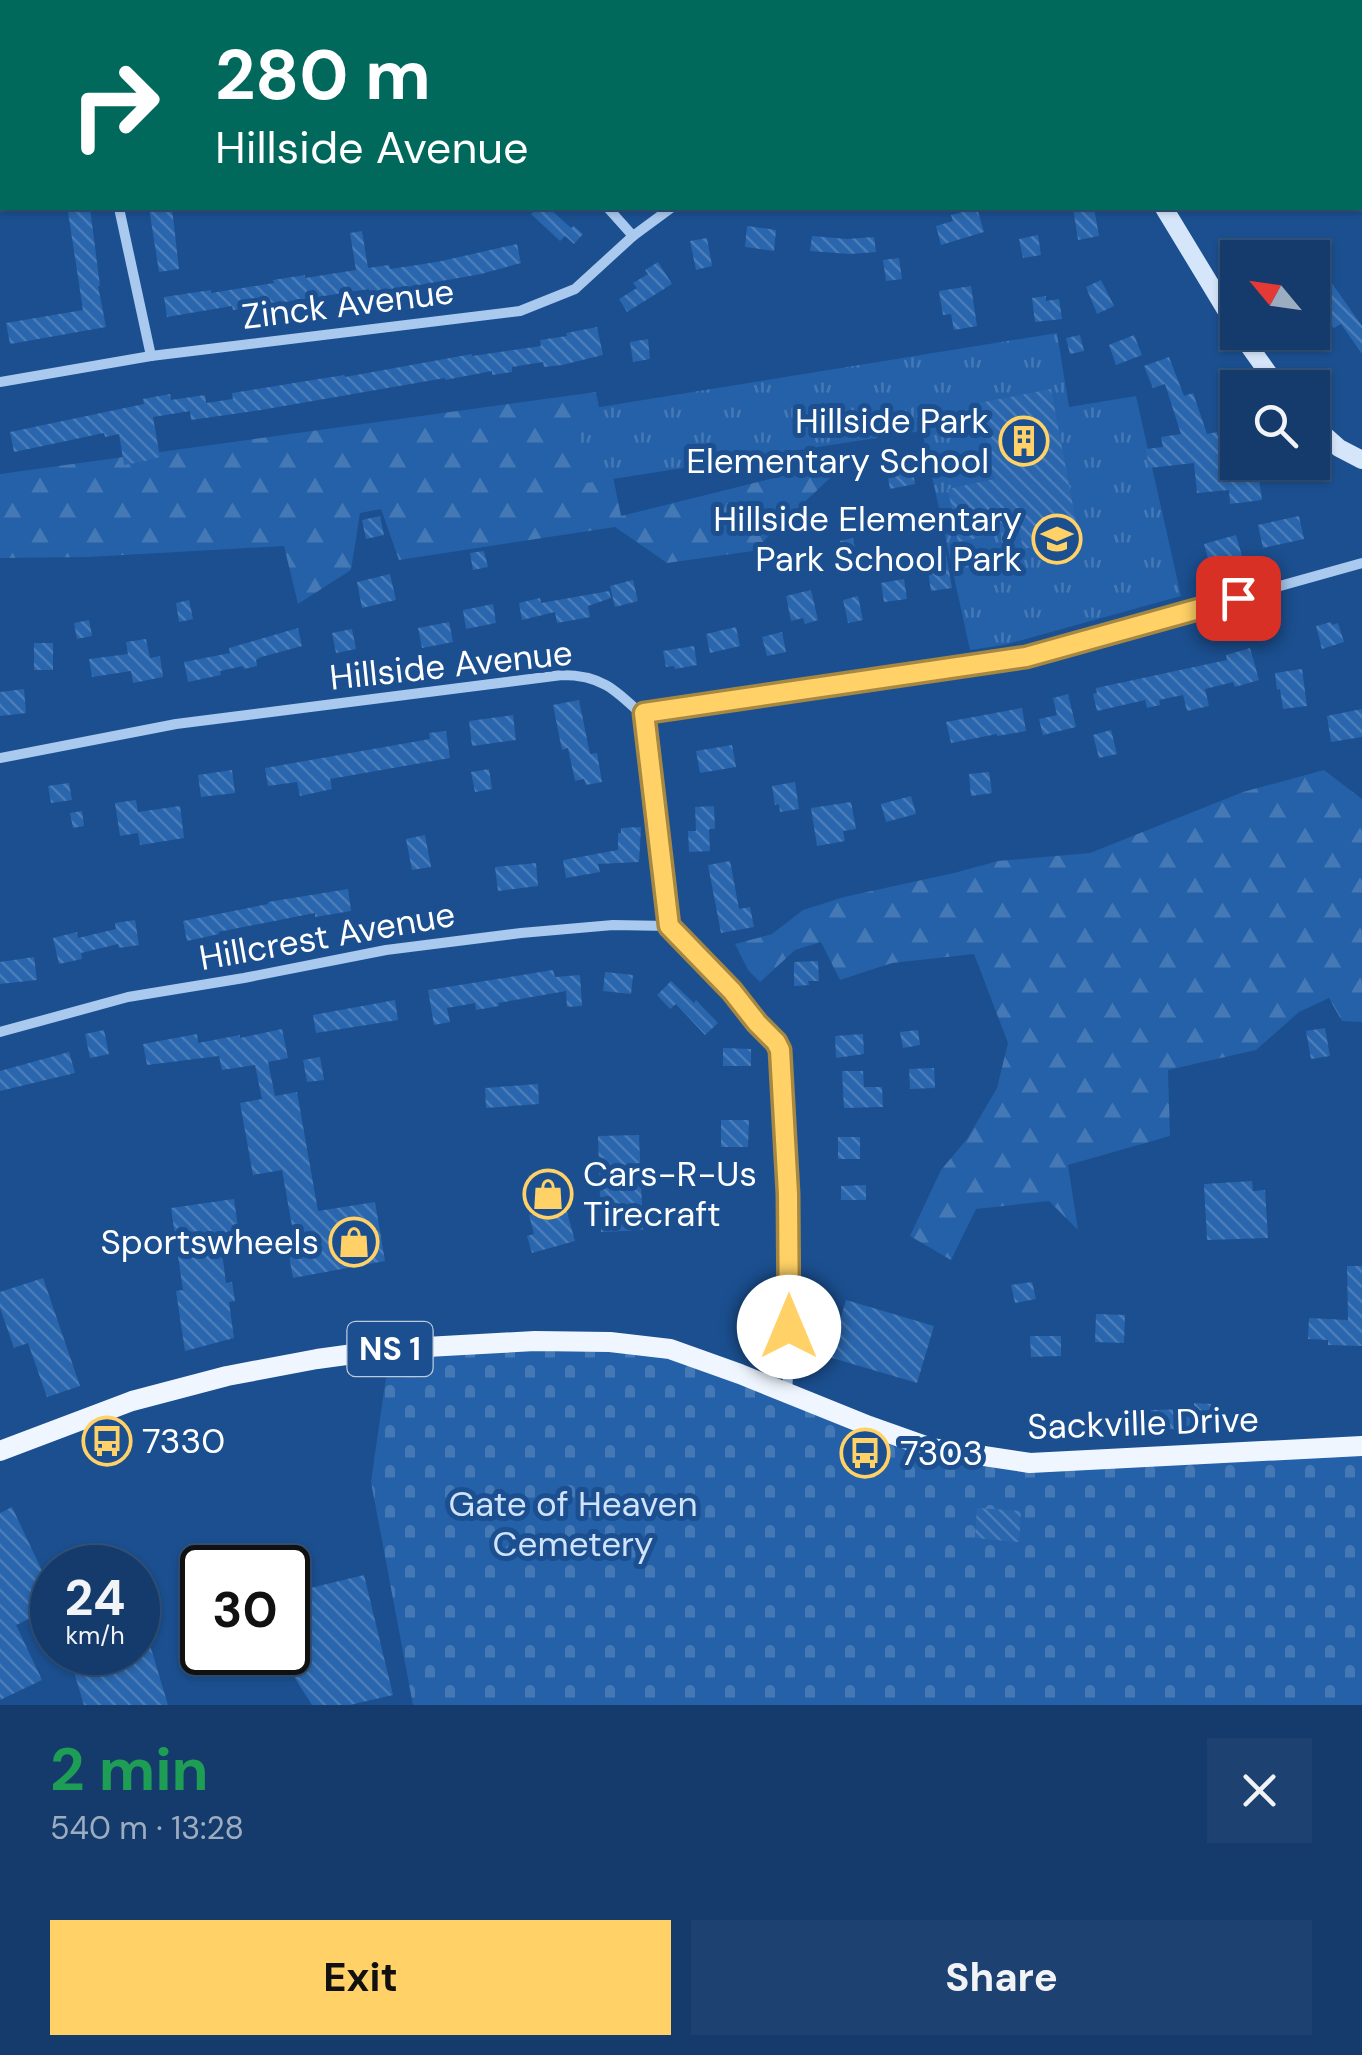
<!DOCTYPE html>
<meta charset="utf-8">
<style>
body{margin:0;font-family:"DM Sans",sans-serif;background:#1d4271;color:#f1f3f6;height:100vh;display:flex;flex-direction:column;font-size:38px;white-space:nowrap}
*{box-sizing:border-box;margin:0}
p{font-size:32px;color:#9dadc1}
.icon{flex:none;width:55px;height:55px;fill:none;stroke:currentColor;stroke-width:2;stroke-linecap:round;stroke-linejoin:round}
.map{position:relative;height:1705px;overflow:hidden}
.side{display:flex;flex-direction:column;background:#143b6b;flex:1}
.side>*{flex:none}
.banner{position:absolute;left:0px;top:0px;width:1362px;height:210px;box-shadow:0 2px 8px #0004,0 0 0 2px #33557e;background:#00695c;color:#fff;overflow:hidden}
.needle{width:65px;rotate:299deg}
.buttons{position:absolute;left:1220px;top:240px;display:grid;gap:20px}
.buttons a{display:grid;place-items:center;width:110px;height:110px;border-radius:0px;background:#143b6b;box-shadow:0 2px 8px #0004,0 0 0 2px #33557e;font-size:50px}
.speed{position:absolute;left:30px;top:1545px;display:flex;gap:20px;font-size:50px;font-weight:700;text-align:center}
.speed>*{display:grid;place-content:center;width:130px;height:130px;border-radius:50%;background:#143b6b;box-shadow:0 2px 8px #0004,0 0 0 2px #33557e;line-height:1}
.speed small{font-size:25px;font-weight:400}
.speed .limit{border:5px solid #111;border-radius:15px;background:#fff;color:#111}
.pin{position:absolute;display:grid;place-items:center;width:85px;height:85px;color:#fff;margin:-42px;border-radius:20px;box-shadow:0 5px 15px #0006}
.me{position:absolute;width:110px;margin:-55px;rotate:0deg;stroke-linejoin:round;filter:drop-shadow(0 0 8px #0008)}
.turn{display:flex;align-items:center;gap:35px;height:210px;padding:0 50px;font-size:45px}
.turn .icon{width:130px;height:130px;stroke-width:2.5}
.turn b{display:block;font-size:70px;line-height:85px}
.round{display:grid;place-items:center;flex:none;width:105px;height:105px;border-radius:0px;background:#1d4271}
.overview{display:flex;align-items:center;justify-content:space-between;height:170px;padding:0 50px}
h1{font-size:60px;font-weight:700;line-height:75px;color:#1e9e55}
.cta{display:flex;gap:20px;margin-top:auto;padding:20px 50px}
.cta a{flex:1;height:115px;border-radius:0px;background:#ffd166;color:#111;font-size:40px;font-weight:700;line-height:115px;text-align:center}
.cta a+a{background:#1d4271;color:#f1f3f6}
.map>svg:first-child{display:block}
.forest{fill:url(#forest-firs)}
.cemetery{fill:url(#cemetery-stones)}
.park{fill:url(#park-tufts)}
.building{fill:url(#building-back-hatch)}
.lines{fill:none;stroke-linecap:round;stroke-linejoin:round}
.street{stroke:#a9c9ee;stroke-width:10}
.secondary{stroke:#d6e6fa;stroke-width:18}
.primary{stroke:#f0f6ff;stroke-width:20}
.route-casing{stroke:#a68842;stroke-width:25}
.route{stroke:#ffd166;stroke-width:18}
.labels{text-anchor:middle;stroke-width:10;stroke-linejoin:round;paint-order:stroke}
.shield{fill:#1b4f8f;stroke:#bbcadd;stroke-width:2.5}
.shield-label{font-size:32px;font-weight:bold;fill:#fff}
.street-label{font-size:35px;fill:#fff;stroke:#1b4f8f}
.poi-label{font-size:35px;fill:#fff;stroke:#1b4f8f;text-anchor:end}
.park-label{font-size:35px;fill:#cfe3fa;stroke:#1b4f8f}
</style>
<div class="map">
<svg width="1362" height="1705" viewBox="0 0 1362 1705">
<defs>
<pattern id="forest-firs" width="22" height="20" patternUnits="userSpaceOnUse" patternTransform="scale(2.5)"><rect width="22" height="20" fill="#2461a8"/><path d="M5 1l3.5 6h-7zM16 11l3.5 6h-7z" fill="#4579b5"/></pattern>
<pattern id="cemetery-stones" width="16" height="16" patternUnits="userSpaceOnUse" patternTransform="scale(2.5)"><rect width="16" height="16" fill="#2461a8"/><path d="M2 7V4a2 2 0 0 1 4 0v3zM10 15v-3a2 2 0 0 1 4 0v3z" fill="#4579b5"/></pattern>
<pattern id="park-tufts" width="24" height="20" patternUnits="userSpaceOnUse" patternTransform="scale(2.5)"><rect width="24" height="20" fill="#2461a8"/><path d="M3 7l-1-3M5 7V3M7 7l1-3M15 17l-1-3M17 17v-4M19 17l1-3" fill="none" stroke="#4579b5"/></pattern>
<pattern id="building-back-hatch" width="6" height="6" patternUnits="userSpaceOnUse" patternTransform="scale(2.5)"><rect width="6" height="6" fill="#2a66ad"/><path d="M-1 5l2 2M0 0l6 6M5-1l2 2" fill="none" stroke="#4a7db9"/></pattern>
</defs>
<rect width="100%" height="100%" fill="#1b4f8f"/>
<g class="forest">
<polygon points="596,392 621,516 850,459 753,551 667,563 615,527 399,560 381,509 360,513 351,570 298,604 284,546 89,557 0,558 0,474"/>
<polygon points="1324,770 1362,799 1362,1022 1342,1021 1329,998 1299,1012 1256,1050 1168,1070 1170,1136 1068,1165 1078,1230 1049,1201 976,1209 951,1260 910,1236 941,1170 967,1139 997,1088 1008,1043 974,954 892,963 840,980 821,942 795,950 760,982 748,970 735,944 772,934 803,910 844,897 954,873 998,861 1090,853 1243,792"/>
</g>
<polygon class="cemetery" points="390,1349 670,1349 869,1426 1030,1463 1362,1446 1362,1705 413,1705 371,1482"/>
<g class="park">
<polygon points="1069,0 1315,0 1312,2 1071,2"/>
<polygon points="1057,333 1069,407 1136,396 1181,596 1004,645 970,650 922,431 587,483 575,411"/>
</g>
<g class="building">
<polygon points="90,208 100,286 98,286 106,327 10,344 6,323 83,310 68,212"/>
<polygon points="149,208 172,208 179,269 159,272"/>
<polygon points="537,208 549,208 571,228 574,226 583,234 574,244 565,236 560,241 531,214"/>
<polygon points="977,208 984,232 941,245 936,226 953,221 951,215"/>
<polygon points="1073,208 1094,208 1099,236 1078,240"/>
<polygon points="747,226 776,230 774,251 745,247"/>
<polygon points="362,231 368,268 389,265 390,269 437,262 517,244 521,263 481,274 408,287 369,292 369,289 233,310 232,306 167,317 164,297 211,290 211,293 274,283 273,280 305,275 305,278 356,270 350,233"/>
<polygon points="1038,235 1041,255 1023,258 1019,239"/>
<polygon points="812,236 847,239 874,237 876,252 850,254 810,251"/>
<polygon points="707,238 712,266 696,270 690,241"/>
<polygon points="899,258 902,279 886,281 883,260"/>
<polygon points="658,262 672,284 627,312 619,299 637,288 633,283 648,274 645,270"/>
<polygon points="1326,275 1362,326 1362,354 1341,324 1334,328 1324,314 1331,310 1313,285"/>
<polygon points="1101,280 1114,306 1097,314 1086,287"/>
<polygon points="971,286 977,326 954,330 951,314 943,315 939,291"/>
<polygon points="1046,296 1046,301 1059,299 1062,319 1035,322 1032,298"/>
<polygon points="597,327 603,355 562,365 544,367 543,362 512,367 512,372 492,375 492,371 445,380 445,378 261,410 191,420 190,411 153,417 160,457 141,462 124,465 119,434 105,437 104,433 14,452 10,432 144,404 143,399 170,394 171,400 205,395 206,403 233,399 232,393 344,375 345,377 472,354 472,356 541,346 540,340 567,336 566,333"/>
<polygon points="1080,335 1084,351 1070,354 1066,338"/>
<polygon points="1134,335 1142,355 1116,365 1109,345"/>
<polygon points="648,339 650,359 633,362 630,342"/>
<polygon points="1169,357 1184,396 1193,393 1207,434 1217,432 1226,476 1258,472 1262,500 1230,504 1229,490 1197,493 1194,463 1149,468 1146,449 1163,447 1161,437 1181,434 1165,384 1153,388 1144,366"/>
<polygon points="1051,389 1079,538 1023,549 1019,529 958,542 948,489 994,479 979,403"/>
<polygon points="912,466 915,484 890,489 887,471"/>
<polygon points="380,516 384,535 366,539 362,520"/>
<polygon points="1299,516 1304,539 1263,548 1258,525"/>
<polygon points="1236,535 1242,556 1210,566 1204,544"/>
<polygon points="853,538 858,563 845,565 840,541"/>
<polygon points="484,551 488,567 473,570 470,553"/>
<polygon points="811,553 815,569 795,573 792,557"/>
<polygon points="946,554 952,588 931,591 926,558"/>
<polygon points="390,574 396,600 362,608 357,582"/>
<polygon points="904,579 907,599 884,602 881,583"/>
<polygon points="633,580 638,601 615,607 610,586"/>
<polygon points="811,590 818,620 805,624 803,618 791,621 786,596"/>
<polygon points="609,591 611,598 588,606 590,617 557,623 555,612 522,620 519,603 540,598 541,603"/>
<polygon points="858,596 863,620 848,623 843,600"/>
<polygon points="189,600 193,619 179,622 176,603"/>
<polygon points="493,604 496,623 466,629 463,610"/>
<polygon points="89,620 92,636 77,639 74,623"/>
<polygon points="449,622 453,642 422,648 418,628"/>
<polygon points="1331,622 1332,625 1338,623 1344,642 1322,649 1316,626"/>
<polygon points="736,627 740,646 710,653 706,634"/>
<polygon points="298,628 302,646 261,657 256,660 257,666 244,669 243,666 220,671 221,675 188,682 184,662 230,653 229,648"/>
<polygon points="352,629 356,649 336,653 332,633"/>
<polygon points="782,632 786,652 767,656 762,637"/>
<polygon points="146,639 150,658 160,656 163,677 133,683 131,671 92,677 89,659 128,654 126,642"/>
<rect x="34" y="643" width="19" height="27"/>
<polygon points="694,646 697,665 675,669 674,666 666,667 663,651"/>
<polygon points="1250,648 1259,680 1235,687 1233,682 1205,689 1209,706 1187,711 1183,695 1159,700 1160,705 1147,708 1145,700 1097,711 1093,694 1097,693 1096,688 1227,660 1226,655"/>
<polygon points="1302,669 1307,706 1283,709 1280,689 1277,690 1275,673"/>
<polygon points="24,689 26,713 0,716 0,692"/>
<polygon points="1068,694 1076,727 1043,735 1039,719 1057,715 1053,698"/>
<polygon points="579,700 590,754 597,753 602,782 586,785 584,779 575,781 568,748 562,750 553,705"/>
<polygon points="1022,708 1026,731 997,736 997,734 951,743 946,722"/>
<polygon points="1362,709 1362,737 1331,742 1327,716"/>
<polygon points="513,715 516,740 472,746 469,721"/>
<polygon points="1111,730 1117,754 1099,758 1093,735"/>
<polygon points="446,731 450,758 330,779 332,789 300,796 297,782 268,786 265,768 430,739 429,733"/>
<polygon points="732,745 736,767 700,773 696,751"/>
<polygon points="489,769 492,789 475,792 471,772"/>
<polygon points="232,770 235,793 201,797 198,775"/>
<polygon points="989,772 992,793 971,796 969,774"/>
<polygon points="795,782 799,809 780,812 779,804 775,805 772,786"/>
<polygon points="69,783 72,800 51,803 48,786"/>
<polygon points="911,796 916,814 886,822 881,804"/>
<polygon points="136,800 138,812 180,806 184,838 140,845 138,833 120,836 115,803"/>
<polygon points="851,802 856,829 843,831 845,841 817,846 811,808"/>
<polygon points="714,806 715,829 709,829 710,851 689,852 688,831 696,831 695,807"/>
<polygon points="82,811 84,826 73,828 70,813"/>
<polygon points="641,827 639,862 598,864 600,872 566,878 563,860 618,850 618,833 621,833 621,828"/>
<polygon points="425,835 431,867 412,870 406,839"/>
<polygon points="730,861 739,909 750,907 754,927 721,933 708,865"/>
<polygon points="536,863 538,886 498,891 495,867"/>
<polygon points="348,889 351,911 315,917 315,913 218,932 219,934 187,941 183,921 268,904 268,902"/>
<polygon points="135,920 139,945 119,948 118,944 81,953 82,959 59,964 53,938 77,932 78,938 116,929 115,923"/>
<polygon points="34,957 37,980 0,984 0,962"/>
<polygon points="818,961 819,981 808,981 809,985 794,986 794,962"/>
<polygon points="553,970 555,977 580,975 582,1006 567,1007 566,991 498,1003 499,1006 476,1010 475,1003 447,1008 450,1022 434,1025 428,990"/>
<polygon points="605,972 633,975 631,994 603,991"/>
<polygon points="671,981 694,1003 696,1000 718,1023 705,1035 676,1004 670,1009 657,995"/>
<polygon points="395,1000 398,1020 316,1033 313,1015"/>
<polygon points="1325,1028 1330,1056 1311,1059 1306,1031"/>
<polygon points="282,1029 288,1058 268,1062 275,1096 297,1092 318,1211 375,1202 385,1261 293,1278 287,1244 295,1243 282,1170 253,1175 240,1103 262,1099 255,1065 222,1070 219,1056 147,1065 143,1044 197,1034 198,1043 240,1035 240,1038"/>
<polygon points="104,1030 109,1054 90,1058 85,1034"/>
<polygon points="918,1030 920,1045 903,1048 900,1032"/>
<polygon points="863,1034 864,1054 836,1058 835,1036"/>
<polygon points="723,1048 751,1049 751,1066 723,1066"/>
<polygon points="69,1052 75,1073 0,1091 0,1071"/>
<polygon points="320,1057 324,1080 307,1082 303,1060"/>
<polygon points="934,1068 935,1088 910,1089 909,1069"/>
<polygon points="842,1071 863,1071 864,1087 882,1087 883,1107 844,1108"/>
<polygon points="538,1084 539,1104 486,1108 485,1088"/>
<polygon points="721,1120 749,1120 748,1147 721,1147"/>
<polygon points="639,1135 643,1230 601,1232 598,1136"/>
<rect x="838" y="1137" width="22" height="22"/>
<polygon points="555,1169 575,1241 532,1253 527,1236 534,1234 529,1215 538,1213 528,1176"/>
<polygon points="1252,1181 1253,1191 1265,1190 1268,1238 1207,1240 1204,1184"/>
<polygon points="866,1185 866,1200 841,1200 841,1186"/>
<polygon points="234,1199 240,1242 221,1245 226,1283 232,1282 235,1301 229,1302 234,1338 185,1351 176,1291 183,1290 171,1208"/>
<polygon points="1347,1266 1362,1266 1362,1346 1328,1345 1328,1340 1308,1339 1309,1318 1348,1320"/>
<polygon points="43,1278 80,1386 47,1397 28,1343 14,1348 0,1308 0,1292"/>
<polygon points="1032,1282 1036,1299 1015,1303 1011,1285"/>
<polygon points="846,1300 934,1326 917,1383 829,1357"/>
<polygon points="1096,1314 1125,1315 1124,1343 1095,1342"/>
<polygon points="1030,1336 1061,1336 1061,1356 1031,1357"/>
<polygon points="1194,1403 1213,1404 1212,1430 1152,1429 1151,1410 1194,1409"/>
<polygon points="12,1507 52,1592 52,1608 16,1625 42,1680 0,1700 0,1513"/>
<polygon points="977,1508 1021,1511 1019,1542 975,1538"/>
<polygon points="364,1575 393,1695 350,1705 312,1705 282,1658 312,1651 298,1591"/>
<polygon points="141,1615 168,1705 84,1705 68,1652 138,1652 138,1616"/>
</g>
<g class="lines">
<g class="street">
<polyline points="538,0 538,2"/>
<polyline points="119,208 151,356"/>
<polyline points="608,208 633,236"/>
<polyline points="0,382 151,356 520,311 575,289 633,236 671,208"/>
<polyline points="645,713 669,926 733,991 757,1023 776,1042 780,1050 788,1194 789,1361 787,1392"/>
<path d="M0,758l176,-34 386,-49c38,0 53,14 79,39l385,-57 336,-94"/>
<polyline points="0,1032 128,997 244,978 386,950 521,933 613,925 669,926"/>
</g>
<g class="secondary">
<polyline points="1037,0 1038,2"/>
<polyline points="1164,208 1238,330"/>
<polyline points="1239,332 1279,388"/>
<polyline points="1312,424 1339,448 1362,460"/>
</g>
<polyline class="primary" points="0,1451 132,1401 227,1376 317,1359 390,1349 535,1341 610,1342 670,1349 740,1374 869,1426 931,1448 1030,1463 1362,1446"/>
</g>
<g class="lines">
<g class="route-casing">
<polyline id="route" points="789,1327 788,1194 780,1050 776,1042 757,1023 732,991 669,926 644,713 1026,657 1238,598"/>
</g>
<use href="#route" class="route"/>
</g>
<defs>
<g id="building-ring" transform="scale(2.5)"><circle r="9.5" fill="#1b4f8f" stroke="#ffd166" stroke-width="1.5"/><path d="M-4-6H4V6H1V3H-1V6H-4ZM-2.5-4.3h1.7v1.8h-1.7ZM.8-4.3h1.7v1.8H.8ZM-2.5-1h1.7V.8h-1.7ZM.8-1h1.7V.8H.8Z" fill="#ffd166"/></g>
<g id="school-ring" transform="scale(2.5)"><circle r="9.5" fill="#1b4f8f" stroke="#ffd166" stroke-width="1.5"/><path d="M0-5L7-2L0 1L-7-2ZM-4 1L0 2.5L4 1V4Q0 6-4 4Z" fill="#ffd166"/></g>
<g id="shop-ring" transform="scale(2.5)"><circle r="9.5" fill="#1b4f8f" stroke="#ffd166" stroke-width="1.5"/><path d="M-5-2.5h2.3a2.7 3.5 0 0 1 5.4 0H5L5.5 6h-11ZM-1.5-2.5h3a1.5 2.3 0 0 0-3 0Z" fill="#ffd166"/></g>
<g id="bus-ring" transform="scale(2.5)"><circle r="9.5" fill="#1b4f8f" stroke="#ffd166" stroke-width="1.5"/><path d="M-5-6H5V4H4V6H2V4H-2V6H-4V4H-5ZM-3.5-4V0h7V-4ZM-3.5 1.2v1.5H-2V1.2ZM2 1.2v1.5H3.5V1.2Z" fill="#ffd166"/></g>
</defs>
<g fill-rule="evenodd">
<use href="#building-ring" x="1024" y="441"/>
<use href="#school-ring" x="1057" y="539"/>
<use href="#shop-ring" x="548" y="1194"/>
<use href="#shop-ring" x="354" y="1242"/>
<use href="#bus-ring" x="107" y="1441"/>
<use href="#bus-ring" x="865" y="1453"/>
</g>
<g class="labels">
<rect class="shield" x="347.5" y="1322" width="85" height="54" rx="8"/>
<g class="shield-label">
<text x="390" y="1360">NS 1</text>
</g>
<g class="street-label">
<text transform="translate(348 304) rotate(-7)" y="12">Zinck Avenue</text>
<text transform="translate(451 665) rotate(-6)" y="12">Hillside Avenue</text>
<text transform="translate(327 936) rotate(-10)" y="12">Hillcrest Avenue</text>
<text transform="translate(1143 1423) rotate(-2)" y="12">Sackville Drive</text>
</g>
<g class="poi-label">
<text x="989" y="433">Hillside Park<tspan x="989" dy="40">Elementary School</tspan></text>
<text x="1022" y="531">Hillside Elementary<tspan x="1022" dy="40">Park School Park</tspan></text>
<text x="583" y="1186" text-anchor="start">Cars-R-Us<tspan x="583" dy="40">Tirecraft</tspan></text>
<text x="319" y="1254">Sportswheels</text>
<text x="142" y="1453" text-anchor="start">7330</text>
<text x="900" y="1465" text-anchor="start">7303</text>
</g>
<g class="park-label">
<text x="573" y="1516">Gate of Heaven<tspan x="573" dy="40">Cemetery</tspan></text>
</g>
</g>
</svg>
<div class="buttons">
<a><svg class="needle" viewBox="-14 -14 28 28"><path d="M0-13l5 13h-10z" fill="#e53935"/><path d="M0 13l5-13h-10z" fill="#9dadc1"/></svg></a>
<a><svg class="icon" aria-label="search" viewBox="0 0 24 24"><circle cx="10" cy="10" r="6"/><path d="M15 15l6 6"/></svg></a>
</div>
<div class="speed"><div>24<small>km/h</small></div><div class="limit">30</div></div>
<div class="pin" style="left:1238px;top:598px;background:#d93025"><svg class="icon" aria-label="arrive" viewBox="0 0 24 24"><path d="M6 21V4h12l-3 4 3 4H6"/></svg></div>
<svg class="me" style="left:789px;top:1327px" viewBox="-20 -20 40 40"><circle r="19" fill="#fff"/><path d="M0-13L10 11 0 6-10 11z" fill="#ffd166"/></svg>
<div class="banner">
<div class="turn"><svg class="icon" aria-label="right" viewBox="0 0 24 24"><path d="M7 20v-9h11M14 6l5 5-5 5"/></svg><div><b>280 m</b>Hillside Avenue</div></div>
</div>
</div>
<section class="side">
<div class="overview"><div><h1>2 min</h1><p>540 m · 13:28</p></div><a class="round"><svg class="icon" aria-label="close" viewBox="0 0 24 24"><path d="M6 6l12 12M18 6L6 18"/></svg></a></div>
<div class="cta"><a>Exit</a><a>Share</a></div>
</section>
